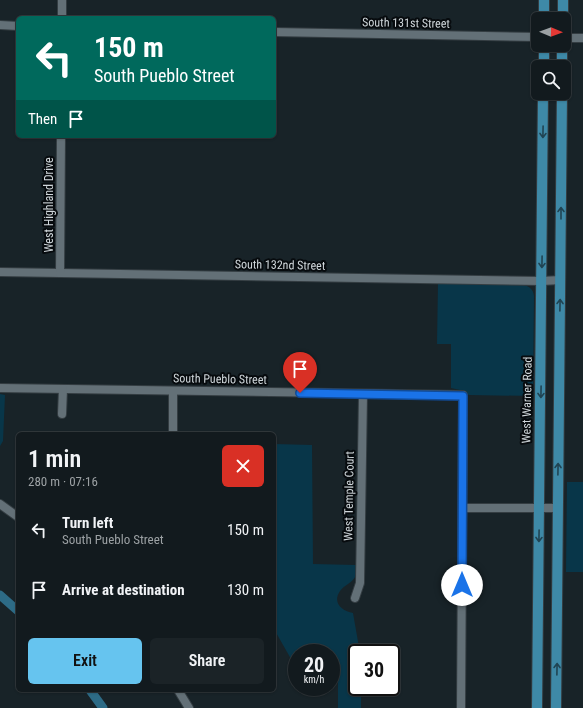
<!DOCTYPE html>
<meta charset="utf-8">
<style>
body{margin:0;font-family:"Roboto Condensed",sans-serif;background:#1b2327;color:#f1f3f6;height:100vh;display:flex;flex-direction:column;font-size:15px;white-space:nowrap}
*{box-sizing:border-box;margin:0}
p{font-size:13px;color:#9ca1a4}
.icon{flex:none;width:22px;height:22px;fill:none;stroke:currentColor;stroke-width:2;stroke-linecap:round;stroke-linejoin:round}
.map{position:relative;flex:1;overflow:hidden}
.side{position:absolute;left:16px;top:432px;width:260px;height:260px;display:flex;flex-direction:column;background:#121a1e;border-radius:6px;box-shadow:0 1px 3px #0004,0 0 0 1px #31383c}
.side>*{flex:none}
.top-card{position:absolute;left:16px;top:16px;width:260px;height:122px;border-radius:6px;box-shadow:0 1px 3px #0004,0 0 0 1px #31383c;background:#00695c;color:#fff;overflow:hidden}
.needle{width:26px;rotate:91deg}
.tools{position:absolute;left:531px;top:12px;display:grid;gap:8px}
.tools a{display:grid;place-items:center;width:40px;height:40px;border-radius:6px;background:#121a1e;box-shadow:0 1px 3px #0004,0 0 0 1px #31383c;font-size:20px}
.speed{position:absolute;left:288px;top:644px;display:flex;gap:8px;font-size:20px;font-weight:700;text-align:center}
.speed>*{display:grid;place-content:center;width:52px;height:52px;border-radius:50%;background:#121a1e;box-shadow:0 1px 3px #0004,0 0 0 1px #31383c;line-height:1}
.speed small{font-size:10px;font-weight:400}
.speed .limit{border:2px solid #111;border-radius:6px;background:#fff;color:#111}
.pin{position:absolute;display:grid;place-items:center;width:34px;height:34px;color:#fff;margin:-41px -17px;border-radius:50% 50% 50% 0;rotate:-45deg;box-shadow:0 0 4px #0007}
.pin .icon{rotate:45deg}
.me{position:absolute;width:44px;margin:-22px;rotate:0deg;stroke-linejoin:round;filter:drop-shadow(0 0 3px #0008)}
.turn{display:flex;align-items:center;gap:14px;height:84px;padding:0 12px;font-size:18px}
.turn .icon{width:52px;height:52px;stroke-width:2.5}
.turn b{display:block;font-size:28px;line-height:34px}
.then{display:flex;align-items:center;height:38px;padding:0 12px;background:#0003;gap:8px;font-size:15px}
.round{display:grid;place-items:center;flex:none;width:42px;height:42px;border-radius:6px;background:#1b2327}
.overview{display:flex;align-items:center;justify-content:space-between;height:68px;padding:0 12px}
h1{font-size:24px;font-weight:600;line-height:30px}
.button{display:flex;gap:8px;margin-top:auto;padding:8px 12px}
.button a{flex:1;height:46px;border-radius:6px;background:#66c4ef;color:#111;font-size:16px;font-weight:600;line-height:46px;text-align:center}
.button a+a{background:#1b2327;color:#f1f3f6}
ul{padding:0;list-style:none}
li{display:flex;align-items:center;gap:12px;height:60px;padding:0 12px}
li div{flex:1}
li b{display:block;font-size:15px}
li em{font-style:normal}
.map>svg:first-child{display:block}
.green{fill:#083649}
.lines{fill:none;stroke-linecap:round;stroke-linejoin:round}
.canal{stroke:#2d6b86;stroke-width:9}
.minor-casing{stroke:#343d42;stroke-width:10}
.major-casing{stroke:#343d42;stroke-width:12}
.minor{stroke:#637077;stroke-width:8}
.major{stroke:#3e89a7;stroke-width:10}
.oneway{stroke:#204453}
.route-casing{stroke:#114b97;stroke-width:10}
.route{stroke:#1a73e8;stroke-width:7}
.labels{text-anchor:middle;stroke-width:4;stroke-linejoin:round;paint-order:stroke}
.street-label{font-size:12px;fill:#d1d8dc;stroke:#070b0e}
</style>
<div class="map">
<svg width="583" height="708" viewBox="0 0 583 708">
<rect width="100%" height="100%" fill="#182328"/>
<g class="green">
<path d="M438,283l86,2c6,2 9,4 10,11l-1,100 -64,-1 -9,-5 -9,-2v-44h-14z"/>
<polygon points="0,394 5,395 3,441 0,446"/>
<path d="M274,444l38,1 1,119 43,1c0,3 1,7 0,10 -3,8 -12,10 -16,16 -8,12 2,20 13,22l7,40h-3v34h4v21h-23v-50h-7v-5h-34v6h-6l-17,-30z"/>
<polygon points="567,482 583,482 583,572 566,572"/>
</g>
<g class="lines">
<g class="canal">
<polyline points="0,595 18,611"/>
<polyline points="90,690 103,708"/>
</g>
<g class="minor-casing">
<g id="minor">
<polyline points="62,18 62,0"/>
<polyline points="0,25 18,26"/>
<polyline points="274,32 538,37"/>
<polyline points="564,38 583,38"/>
<polyline points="0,272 542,281 560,280"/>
<polyline points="60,273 61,136"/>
<polyline points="0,388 463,395 461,708"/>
<polyline points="173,391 173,434"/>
<polyline points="62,414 63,389"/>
<polyline points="0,504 18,517"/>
<polyline points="463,508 558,508"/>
<polyline points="355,598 360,583 363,394"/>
<polyline points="178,690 189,708"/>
</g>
</g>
<g class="major-casing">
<g id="major">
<polyline points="544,19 544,0"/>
<polyline points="563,19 563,0"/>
<polyline points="544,67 544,45"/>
<polyline points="562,67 562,45"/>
<polyline points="537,708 543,93"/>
<polyline points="556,708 562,93"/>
</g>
</g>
<use href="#minor" class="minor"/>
<use href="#major" class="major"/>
</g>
<defs><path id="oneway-shaft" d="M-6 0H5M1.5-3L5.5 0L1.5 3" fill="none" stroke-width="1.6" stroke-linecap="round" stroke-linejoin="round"/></defs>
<g class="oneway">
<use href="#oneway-shaft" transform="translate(543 132) rotate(91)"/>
<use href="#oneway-shaft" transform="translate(561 213) rotate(-90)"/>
<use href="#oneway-shaft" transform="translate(542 262) rotate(91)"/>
<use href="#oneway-shaft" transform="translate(560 305) rotate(-89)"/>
<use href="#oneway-shaft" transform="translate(541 392) rotate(91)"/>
<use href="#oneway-shaft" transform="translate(558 469) rotate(-89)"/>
<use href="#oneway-shaft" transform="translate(539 536) rotate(91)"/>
<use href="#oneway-shaft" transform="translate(557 669) rotate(-89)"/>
</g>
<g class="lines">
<g class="route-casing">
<polyline id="route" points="300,393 463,396 462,585"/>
</g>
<use href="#route" class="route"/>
</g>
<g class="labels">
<g class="street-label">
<text transform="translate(406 23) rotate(1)" y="4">South 131st Street</text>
<text transform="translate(49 205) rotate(-90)" y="4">West Highland Drive</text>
<text transform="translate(280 265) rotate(1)" y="4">South 132nd Street</text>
<text transform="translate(220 379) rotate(1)" y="4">South Pueblo Street</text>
<text transform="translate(527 400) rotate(-89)" y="4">West Warner Road</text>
<text transform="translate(349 496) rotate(-89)" y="4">West Temple Court</text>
</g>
</g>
</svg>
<div class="tools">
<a><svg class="needle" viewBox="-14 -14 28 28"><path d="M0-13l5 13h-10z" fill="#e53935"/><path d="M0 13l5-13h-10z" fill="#9ca1a4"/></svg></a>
<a><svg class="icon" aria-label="search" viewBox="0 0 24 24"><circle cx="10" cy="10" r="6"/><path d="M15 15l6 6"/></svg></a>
</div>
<div class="speed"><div>20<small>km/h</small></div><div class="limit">30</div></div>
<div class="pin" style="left:300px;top:393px;background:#d93025"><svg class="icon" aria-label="arrive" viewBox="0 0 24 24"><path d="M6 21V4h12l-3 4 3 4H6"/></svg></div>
<svg class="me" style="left:462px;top:585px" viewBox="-20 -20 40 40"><circle r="19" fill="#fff"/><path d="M0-13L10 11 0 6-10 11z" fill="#1a73e8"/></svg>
<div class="top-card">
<div class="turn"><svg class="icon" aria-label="left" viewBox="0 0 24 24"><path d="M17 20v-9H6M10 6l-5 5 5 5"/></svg><div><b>150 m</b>South Pueblo Street</div></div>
<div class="then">Then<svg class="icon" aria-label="arrive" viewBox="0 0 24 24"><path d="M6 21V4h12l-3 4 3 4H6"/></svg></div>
</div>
<section class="side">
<div class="overview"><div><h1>1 min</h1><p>280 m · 07:16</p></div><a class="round" style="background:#d93025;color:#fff"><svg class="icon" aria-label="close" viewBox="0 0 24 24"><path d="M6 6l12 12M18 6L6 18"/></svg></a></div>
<ul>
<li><svg class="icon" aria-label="left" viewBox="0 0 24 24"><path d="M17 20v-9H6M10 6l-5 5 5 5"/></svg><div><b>Turn left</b><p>South Pueblo Street</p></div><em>150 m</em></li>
<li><svg class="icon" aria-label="arrive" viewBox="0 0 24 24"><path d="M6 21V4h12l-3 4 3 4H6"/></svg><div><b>Arrive at destination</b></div><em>130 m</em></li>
</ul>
<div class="button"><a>Exit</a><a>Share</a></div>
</section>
</div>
